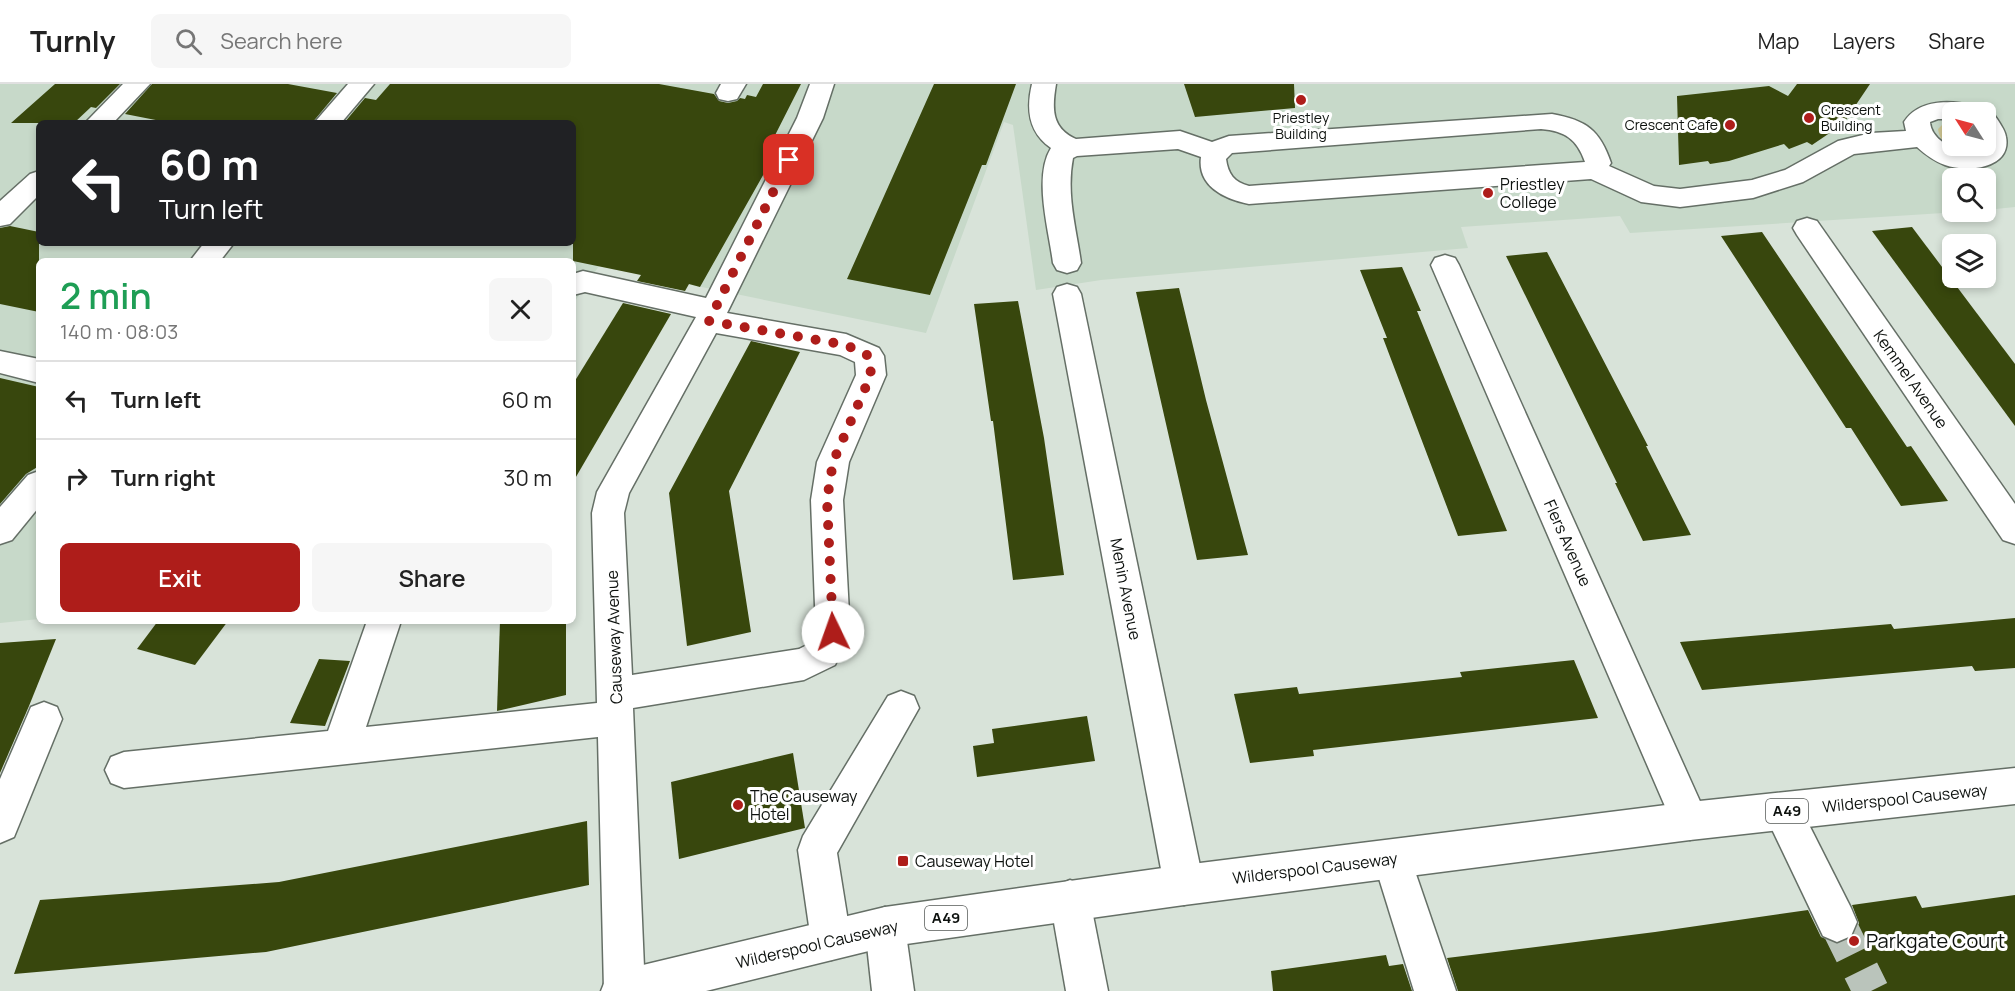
<!DOCTYPE html>
<meta charset="utf-8">
<style>
body{margin:0;font-family:Manrope,sans-serif;background:#f6f6f6;color:#222;height:100vh;display:flex;flex-direction:column;font-size:22px;white-space:nowrap}
*{box-sizing:border-box;margin:0}
p{font-size:20px;color:#767676}
.icon{flex:none;width:33px;height:33px;fill:none;stroke:currentColor;stroke-width:2;stroke-linecap:round;stroke-linejoin:round}
.map{position:relative;flex:1;overflow:hidden}
.details{position:absolute;left:36px;top:174px;width:540px;height:366px;display:flex;flex-direction:column;background:#fff;border-radius:9px;box-shadow:0 3px 9px #0003}
.details>*{flex:none}
.banner{position:absolute;left:36px;top:36px;width:540px;height:126px;border-radius:9px;box-shadow:0 3px 9px #0003;background:#202124;color:#fff;overflow:hidden}
.needle{width:39px;rotate:306deg}
.fabs{position:absolute;left:1942px;top:18px;display:grid;gap:12px}
.fabs a{display:grid;place-items:center;width:54px;height:54px;border-radius:9px;background:#fff;box-shadow:0 3px 9px #0003;font-size:30px}
.pin{position:absolute;display:grid;place-items:center;width:51px;height:51px;color:#fff;margin:-26px;border-radius:12px;box-shadow:0 3px 9px #0006}
.me{position:absolute;width:66px;margin:-33px;rotate:357deg;stroke-linejoin:round;filter:drop-shadow(0 0 4px #0008)}
.turn{display:flex;align-items:center;gap:21px;height:126px;padding:0 24px;font-size:27px}
.turn .icon{width:78px;height:78px;stroke-width:2.5}
.turn b{display:block;font-size:42px;line-height:51px}
.round{display:grid;place-items:center;flex:none;width:63px;height:63px;border-radius:9px;background:#f6f6f6}
.headline{display:flex;align-items:center;justify-content:space-between;height:102px;padding:0 24px}
h1{font-size:36px;font-weight:600;line-height:45px;color:#1e9e55}
.button{display:flex;gap:12px;margin-top:auto;padding:12px 24px}
.button a{flex:1;height:69px;border-radius:9px;background:#ae1d1a;color:#fff;font-size:24px;font-weight:600;line-height:69px;text-align:center}
.button a+a{background:#f6f6f6;color:#222}
ul{padding:0;list-style:none}
li{display:flex;align-items:center;gap:18px;height:78px;padding:0 24px;border-top:2px solid #e0e0e0}
li div{flex:1}
li b{display:block;font-size:22px}
li em{font-style:normal}
header{display:flex;align-items:center;gap:36px;box-sizing:border-box;height:84px;padding:0 30px;background:#fff;border-bottom:2px solid #e0e0e0}
header strong{font-size:28px}
nav{display:flex;gap:33px;margin-inline-start:auto;font-size:21px}
.search{width:420px;height:54px;background:#f6f6f6;display:flex;align-items:center;gap:15px;box-sizing:border-box;padding:0 21px;border-radius:9px;color:#767676;font-size:22px}
.map>svg:first-child{display:block}
.built{fill:#c7d9c9;fill-rule:evenodd}
.green{fill:#d1c894}
.building{fill:#38470d}
.lines{fill:none;stroke-linecap:round;stroke-linejoin:round}
.minor-tunnel{stroke:#bac4bb;stroke-width:36;stroke-dasharray:36 18;stroke-linecap:butt}
.minor-casing{stroke:#656f66;stroke-width:3}
.highway-casing{stroke:#656f66;stroke-width:3}
.minor{fill:#fff;fill-rule:evenodd}
.highway{fill:#fff;fill-rule:evenodd}
.route{stroke:#ae1d1a;stroke-width:10;stroke-dasharray:0 18}
.poi-dot{fill:#ae1d1a;stroke:#fff;stroke-width:2}
.labels{text-anchor:middle;stroke-width:6;stroke-linejoin:round;paint-order:stroke}
.far-poi-label{font-size:14px;fill:#0e120f;stroke:#fff;text-anchor:start}
.shield{fill:#fff;stroke:#565957;stroke-width:1.5}
.shield-label{font-size:15px;font-weight:bold;fill:#0e120f}
.poi-label{font-size:16px;fill:#0e120f;stroke:#fff;text-anchor:start}
.street-label{font-size:16px;fill:#0e120f;stroke:#fff}
.near-poi-label{font-size:20px;fill:#0e120f;stroke:#fff;text-anchor:start}
</style>
<header>
<strong>Turnly</strong>
<div class="search"><svg class="icon" aria-label="search" viewBox="0 0 24 24"><circle cx="10" cy="10" r="6"/><path d="M15 15l6 6"/></svg>Search here</div>
<nav><a>Map</a><a>Layers</a><a>Share</a></nav>
</header>
<div class="map">
<svg width="2015" height="907" viewBox="0 0 2015 907">
<rect width="100%" height="100%" fill="#d8e3d9"/>
<path class="built" d="M0,0h2015v123l-29,3v-32h-33v34h6l-329,21 -10,-17 -159,11 7,21 -367,32 -65,10 -23,-165 -9,-3 -78,211 -327,-67 -26,38v-43h-534v358l-39,4zM1953,28h33v34h-33zM39,39h534v120h-534z"/>
<path class="green" d="M1953,37v25l35,1c-17,5 -47,6 -50,-18l7,-7z"/>
<g class="building">
<polygon points="55,0 120,0 96,24 91,23 74,39 11,39"/>
<polygon points="152,0 288,0 337,9 312,39 171,39 125,30"/>
<polygon points="390,0 659,0 714,10 719,17 728,19 737,17 740,14 745,15 747,11 756,13 763,0 801,0 766,69 775,70 700,203 689,200 685,207 637,197 641,191 573,177 573,39 344,39 365,14 376,16"/>
<polygon points="934,0 1016,0 986,81 982,81 930,211 847,195"/>
<polygon points="1184,0 1294,0 1295,24 1195,33"/>
<polygon points="1797,0 1870,0 1843,40 1812,61 1807,58 1789,65 1784,60 1729,77 1710,80 1708,77 1679,81 1677,12 1769,2 1788,12"/>
<polygon points="10,142 39,148 39,228 0,220 0,144"/>
<polygon points="1912,143 2015,280 2015,342 1872,147"/>
<polygon points="1762,148 1907,363 1911,362 1948,417 1901,422 1851,344 1846,344 1721,152"/>
<polygon points="1547,168 1648,362 1646,362 1691,451 1643,457 1615,399 1617,399 1506,172"/>
<polygon points="1402,183 1421,227 1417,227 1507,447 1458,452 1383,254 1387,254 1360,186"/>
<polygon points="1179,204 1206,316 1248,471 1197,476 1136,208"/>
<polygon points="1018,217 1044,354 1064,491 1013,496 993,337 991,337 974,220"/>
<polygon points="623,219 671,230 573,398 573,300"/>
<polygon points="751,257 800,268 729,407 751,548 687,562 669,409"/>
<polygon points="0,294 39,303 39,382 26,390 0,420"/>
<polygon points="2015,534 2015,584 1975,587 1972,582 1702,606 1680,558 1891,540 1894,545"/>
<polygon points="158,537 228,537 195,581 137,565"/>
<polygon points="500,537 566,537 566,611 497,627"/>
<polygon points="56,555 29,622 0,689 0,559"/>
<polygon points="319,575 350,577 325,642 290,639"/>
<polygon points="1574,576 1598,634 1313,666 1314,672 1250,679 1234,610 1297,603 1299,610 1462,593 1460,588"/>
<polygon points="1087,632 1095,677 977,693 973,662 994,659 992,645"/>
<polygon points="793,669 805,744 679,775 671,698"/>
<polygon points="587,737 589,801 266,868 14,890 40,816 279,798"/>
<polygon points="2015,811 2015,907 1458,907 1447,874 1655,848 1808,826 1821,853 1838,860 1853,853 1859,839 1852,821 1916,812 1922,824"/>
<polygon points="1386,871 1389,882 1403,880 1412,907 1273,907 1271,887"/>
</g>
<g class="lines">
<polyline class="minor-tunnel" points="1837,838 1871,907"/>
<g class="minor-casing">
<g id="minor">
<polygon points="123,0 150,0 113,39 85,39"/>
<polygon points="348,0 374,0 341,39 314,39"/>
<polygon points="721,0 746,0 737,15 728,17 719,15 716,9"/>
<path d="M810,0h24l-11,34 -96,195 119,21 33,14 5,8 2,19 -37,87 -6,38 7,132 -15,33 -31,15 -171,28 12,283 -41,-1 -6,-253 -474,51 -13,-5 -6,-13 6,-13 13,-5 204,-21 39,-110h34l-35,106 231,-24 -5,-190 5,-21 99,-175 -111,-25 -12,3v-21l10,-3 123,27 91,-180zM716,249l124,22 15,7 1,13 -39,87 -6,38 5,132 -5,11 -12,6 -167,26 -8,-162 5,-20z"/>
<path d="M1032,0h24c-4,24 -5,44 20,55l104,-8 32,11 17,-6 323,-22c34,6 48,16 59,49l-2,3 45,20 26,3 72,-9 33,-10 53,-29 33,-8 35,-2 -2,-9c15,-23 46,-22 70,-16l4,6h-25v7h-15l-8,3c1,17 22,28 38,30l12,-6h6v-32l9,2c4,6 10,14 11,21 6,32 -40,36 -61,28 -11,-4 -19,-10 -28,-18l-63,7 -51,28 -50,16 -73,9 -39,-5 -50,-23 -342,25c-25,-5 -52,-18 -48,-47l-23,-8 -101,7 -4,2c-7,36 3,69 8,105l-4,7 -10,3 -10,-3 -4,-7c-4,-32 -20,-86 -2,-115 -23,-16 -25,-39 -19,-64zM1541,45c24,2 36,10 44,33l-336,24c-15,-4 -21,-12 -23,-27l6,-6z"/>
<polygon points="39,87 39,111 10,140 0,142 0,117 30,90"/>
<polygon points="1807,134 1817,137 2015,420 2015,460 2003,456 1797,151 1793,144 1797,137"/>
<polygon points="204,159 234,159 220,177 190,177"/>
<polygon points="1445,171 1455,174 1459,181 1703,724 1709,737 1703,750 1690,756 1677,750 1431,181 1435,174"/>
<polygon points="1067,200 1077,203 1081,210 1204,801 1198,815 1184,821 1170,815 1164,801 1053,210 1057,203"/>
<polygon points="0,267 39,275 39,299 0,289"/>
<polygon points="39,387 39,423 12,456 0,460 0,423 28,391"/>
<polygon points="901,607 914,612 919,624 837,769 851,856 845,870 831,876 817,870 811,856 798,766 803,752 888,612"/>
<polygon points="44,618 57,623 62,635 14,753 0,759 0,695 31,623"/>
<polygon points="1783,709 1796,715 1851,824 1857,838 1851,852 1837,858 1823,852 1770,741 1764,728 1770,715"/>
<polygon points="1392,756 1406,761 1456,907 1414,907 1373,775 1378,761"/>
<polygon points="1070,796 1084,802 1090,816 1108,907 1066,907 1050,816 1056,802"/>
<polygon points="885,823 899,829 905,843 914,907 872,907 865,843 871,829"/>
</g>
</g>
<g class="highway-casing">
<polygon id="highway" points="2015,684 2015,720 1690,756 1184,821 885,863 706,907 601,907 607,892 622,886 885,823 1184,781 1690,718"/>
</g>
<use href="#minor" class="minor"/>
<use href="#highway" class="highway"/>
</g>
<g class="lines">
<polyline class="route" points="789,76 709,237 846,261 869,272 871,291 833,378 827,416 833,548"/>
</g>
<g class="poi-dot">
<circle cx="1301" cy="16" r="6"/>
<circle cx="1809" cy="34" r="6"/>
<circle cx="1730" cy="41" r="6"/>
<circle cx="1488" cy="109" r="6"/>
<circle cx="738" cy="721" r="6"/>
<rect x="897" y="771" width="12" height="12" rx="3"/>
<circle cx="1854" cy="857" r="6"/>
</g>
<g class="labels">
<g class="far-poi-label">
<text x="1821" y="31">Crescent<tspan x="1821" dy="16">Building</tspan></text>
<text x="1301" y="39" text-anchor="middle">Priestley<tspan x="1301" dy="16">Building</tspan></text>
<text x="1718" y="46" text-anchor="end">Crescent Cafe</text>
</g>
<g class="shield">
<rect x="1766" y="715" width="42" height="24" rx="4.5"/>
<rect x="925" y="822" width="42" height="24" rx="4.5"/>
</g>
<g class="shield-label">
<text x="1787" y="732">A49</text>
<text x="946" y="839">A49</text>
</g>
<g class="poi-label">
<text x="1500" y="106">Priestley<tspan x="1500" dy="18">College</tspan></text>
<text x="750" y="718">The Causeway<tspan x="750" dy="18">Hotel</tspan></text>
<text x="915" y="783">Causeway Hotel</text>
</g>
<g class="street-label">
<text transform="translate(1911 295) rotate(55)" y="6">Kemmel Avenue</text>
<text transform="translate(1568 459) rotate(66)" y="6">Flers Avenue</text>
<text transform="translate(1126 505) rotate(79)" y="6">Menin Avenue</text>
<text transform="translate(614 553) rotate(-92)" y="6">Causeway Avenue</text>
<text transform="translate(1905 714) rotate(-6)" y="6">Wilderspool Causeway</text>
<text transform="translate(1315 784) rotate(-7)" y="6">Wilderspool Causeway</text>
<text transform="translate(817 860) rotate(-13)" y="6">Wilderspool Causeway</text>
</g>
<g class="near-poi-label">
<text x="1866" y="864">Parkgate Court</text>
</g>
</g>
</svg>
<div class="fabs">
<a><svg class="needle" viewBox="-14 -14 28 28"><path d="M0-13l5 13h-10z" fill="#e53935"/><path d="M0 13l5-13h-10z" fill="#767676"/></svg></a>
<a><svg class="icon" aria-label="search" viewBox="0 0 24 24"><circle cx="10" cy="10" r="6"/><path d="M15 15l6 6"/></svg></a>
<a><svg class="icon" aria-label="layers" viewBox="0 0 24 24"><path d="M12 4l9 5-9 5-9-5zM3 14l9 5 9-5"/></svg></a>
</div>
<div class="pin" style="left:789px;top:76px;background:#d93025"><svg class="icon" aria-label="arrive" viewBox="0 0 24 24"><path d="M6 21V4h12l-3 4 3 4H6"/></svg></div>
<svg class="me" style="left:833px;top:548px" viewBox="-20 -20 40 40"><circle r="19" fill="#fff"/><path d="M0-13L10 11 0 6-10 11z" fill="#ae1d1a"/></svg>
<div class="banner">
<div class="turn"><svg class="icon" aria-label="left" viewBox="0 0 24 24"><path d="M17 20v-9H6M10 6l-5 5 5 5"/></svg><div><b>60 m</b>Turn left</div></div>
</div>
<section class="details">
<div class="headline"><div><h1>2 min</h1><p>140 m · 08:03</p></div><a class="round"><svg class="icon" aria-label="close" viewBox="0 0 24 24"><path d="M6 6l12 12M18 6L6 18"/></svg></a></div>
<ul>
<li><svg class="icon" aria-label="left" viewBox="0 0 24 24"><path d="M17 20v-9H6M10 6l-5 5 5 5"/></svg><div><b>Turn left</b></div><em>60 m</em></li>
<li><svg class="icon" aria-label="right" viewBox="0 0 24 24"><path d="M7 20v-9h11M14 6l5 5-5 5"/></svg><div><b>Turn right</b></div><em>30 m</em></li>
</ul>
<div class="button"><a>Exit</a><a>Share</a></div>
</section>
</div>
